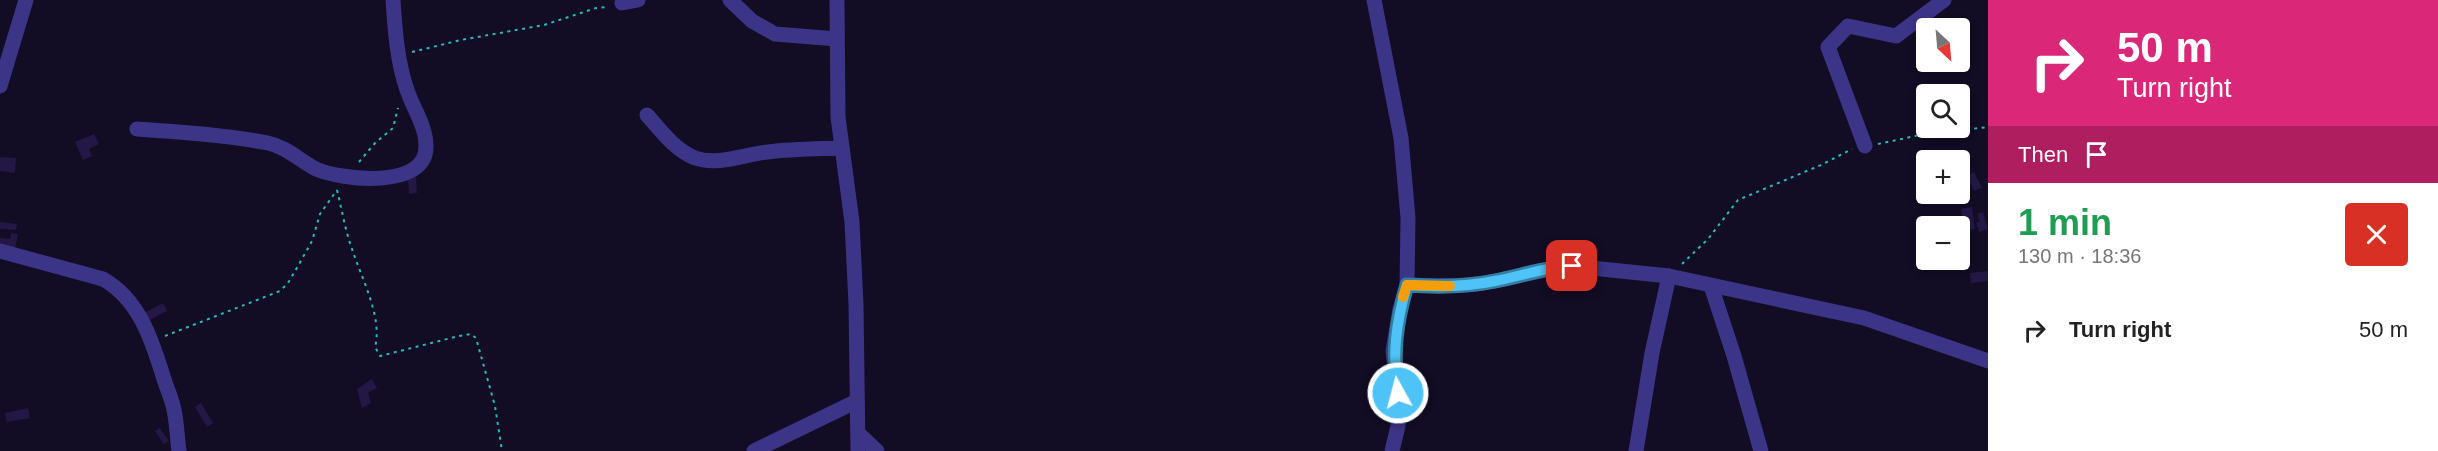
<!DOCTYPE html>
<meta charset="utf-8">
<style>
body{margin:0;font-family:Helvetica,sans-serif;background:#f2f2f2;color:#222;height:100vh;display:flex;flex-direction:column;font-size:22px;white-space:nowrap}
*{box-sizing:border-box;margin:0}
p{font-size:20px;color:#767676}
.icon{flex:none;width:33px;height:33px;fill:none;stroke:currentColor;stroke-width:2;stroke-linecap:round;stroke-linejoin:round}
.map{position:relative;flex:1;overflow:hidden}
.details{display:flex;flex-direction:column;background:#fff;width:450px}
.details>*{flex:none}
.guide{background:#db2777;color:#fff;overflow:hidden}
.needle{width:39px;rotate:154deg}
.fabs{position:absolute;left:1916px;top:18px;display:grid;gap:12px}
.fabs a{display:grid;place-items:center;width:54px;height:54px;border-radius:6px;background:#fff;box-shadow:0 3px 9px #0003;font-size:30px}
.pin{position:absolute;display:grid;place-items:center;width:51px;height:51px;color:#fff;margin:-26px;border-radius:12px;box-shadow:0 3px 9px #0006}
.me{position:absolute;width:66px;margin:-33px;rotate:353deg;stroke-linejoin:round;filter:drop-shadow(0 0 4px #0008)}
.turn{display:flex;align-items:center;gap:21px;height:126px;padding:0 30px;font-size:27px}
.turn .icon{width:78px;height:78px;stroke-width:2.5}
.turn b{display:block;font-size:42px;line-height:51px}
.then{display:flex;align-items:center;height:57px;padding:0 30px;background:#0003;gap:12px;font-size:22px}
.round{display:grid;place-items:center;flex:none;width:63px;height:63px;border-radius:6px;background:#f2f2f2}
.overview{display:flex;align-items:center;justify-content:space-between;height:102px;padding:0 30px}
h1{font-size:36px;font-weight:600;line-height:45px;color:#1e9e55}
ul{padding:0;list-style:none}
li{display:flex;align-items:center;gap:18px;height:90px;padding:0 30px}
li div{flex:1}
li b{display:block;font-size:22px}
li em{font-style:normal}
main{display:flex;flex:1;min-height:0}
.map>svg:first-child{display:block}
.building{fill:#231746}
.lines{fill:none;stroke-linecap:round;stroke-linejoin:round}
.path{stroke:#26bcbb;stroke-width:2;stroke-dasharray:3 4.5;stroke-linecap:butt}
.street{stroke:#3c3486;stroke-width:15}
.route-casing{stroke:#337fa1;stroke-width:15}
.route{stroke:#4fc3f7;stroke-width:10}
.slow{stroke:#f59e0b;stroke-width:10}
</style>
<main>
<div class="map">
<svg width="1988" height="451" viewBox="0 0 1988 451">
<rect width="100%" height="100%" fill="#120c24"/>
<g class="building">
<polygon points="94,134 99,144 89,149 92,156 83,160 75,142"/>
<polygon points="0,157 16,158 15,173 0,171"/>
<polygon points="1974,172 1982,188 1974,191 1967,176"/>
<polygon points="416,177 417,193 409,194 408,178"/>
<polygon points="1959,181 1966,200 1957,204 1953,194 1959,194"/>
<polygon points="1972,207 1975,229 1964,231 1961,209"/>
<polygon points="1983,212 1988,229 1979,232 1976,222 1980,222 1977,214"/>
<polygon points="0,222 17,224 16,230 0,229"/>
<polygon points="11,233 18,234 15,249 0,248 0,238 10,239"/>
<polygon points="1988,271 1988,281 1971,283 1970,273"/>
<polygon points="163,303 167,311 148,321 144,313"/>
<polygon points="372,379 377,388 368,393 371,403 362,408 357,389"/>
<polygon points="201,403 213,423 207,427 195,407"/>
<polygon points="28,408 30,418 7,422 5,413"/>
<polygon points="160,428 169,441 164,444 155,431"/>
</g>
<g class="lines">
<g class="path">
<polyline points="412,52 461,40 544,25 596,8 608,7"/>
<polyline points="1878,144 1920,135 1988,127"/>
<polyline points="359,162 375,143 393,128 398,108"/>
<path d="M337,190c5,20 8,40 15,59 9,28 31,69 23,98l5,9 79,-20 12,-2 5,4 19,68 7,45"/>
<polyline points="1682,264 1708,239 1738,200 1821,165 1852,149"/>
<polyline points="165,336 280,291 288,283 298,266 312,241 320,214 337,190"/>
</g>
<g class="street">
<polyline points="730,0 752,21 775,34 837,39"/>
<polyline points="837,0 838,117 852,222 856,304 858,451"/>
<polyline points="1374,0 1401,138 1408,218 1407,285 1400,309 1393,351 1399,406 1398,426 1392,451"/>
<polyline points="622,3 638,0"/>
<polyline points="0,86 26,0"/>
<path d="M647,115c14,16 28,35 48,43 23,8 50,-4 73,-6 24,-3 49,-3 74,-4"/>
<path d="M137,129c43,3 88,6 131,14 19,4 32,18 48,26 25,11 111,21 110,-23 0,-20 -13,-38 -19,-56 -10,-29 -12,-60 -14,-90"/>
<polyline points="1865,146 1828,47 1848,26 1896,36 1944,0"/>
<path d="M0,251l103,28c37,21 49,62 61,100 3,10 8,20 10,31 3,13 3,27 5,41"/>
<path d="M1407,285c29,1 59,2 88,-4 26,-5 51,-13 77,-15l97,10 195,42 124,43"/>
<polyline points="1711,286 1734,356 1761,451"/>
<polyline points="859,434 877,451"/>
<polyline points="754,451 857,401"/>
<polyline points="1636,451 1652,353 1669,276"/>
</g>
</g>
<g class="lines">
<g class="route-casing">
<path id="route" d="M1398,393c-6,-40 -2,-70 9,-108 29,2 59,2 88,-4 26,-5 51,-14 77,-15"/>
</g>
<use href="#route" class="route"/>
<polyline class="slow" points="1403,297 1407,285 1450,286"/>
</g>
</svg>
<div class="fabs">
<a><svg class="needle" viewBox="-14 -14 28 28"><path d="M0-13l5 13h-10z" fill="#e53935"/><path d="M0 13l5-13h-10z" fill="#767676"/></svg></a>
<a><svg class="icon" aria-label="search" viewBox="0 0 24 24"><circle cx="10" cy="10" r="6"/><path d="M15 15l6 6"/></svg></a>
<a>+</a>
<a>−</a>
</div>
<div class="pin" style="left:1572px;top:266px;background:#d93025"><svg class="icon" aria-label="arrive" viewBox="0 0 24 24"><path d="M6 21V4h12l-3 4 3 4H6"/></svg></div>
<svg class="me" style="left:1398px;top:393px" viewBox="-20 -20 40 40"><circle r="17" fill="#4fc3f7" stroke="#fff" stroke-width="3"/><path d="M0-11L8 9 0 5-8 9z" fill="#fff"/></svg>
</div>
<section class="details">
<div class="guide">
<div class="turn"><svg class="icon" aria-label="right" viewBox="0 0 24 24"><path d="M7 20v-9h11M14 6l5 5-5 5"/></svg><div><b>50 m</b>Turn right</div></div>
<div class="then">Then<svg class="icon" aria-label="arrive" viewBox="0 0 24 24"><path d="M6 21V4h12l-3 4 3 4H6"/></svg></div>
</div>
<div class="overview"><div><h1>1 min</h1><p>130 m · 18:36</p></div><a class="round" style="background:#d93025;color:#fff"><svg class="icon" aria-label="close" viewBox="0 0 24 24"><path d="M6 6l12 12M18 6L6 18"/></svg></a></div>
<ul>
<li><svg class="icon" aria-label="right" viewBox="0 0 24 24"><path d="M7 20v-9h11M14 6l5 5-5 5"/></svg><div><b>Turn right</b></div><em>50 m</em></li>
</ul>
</section>
</main>
